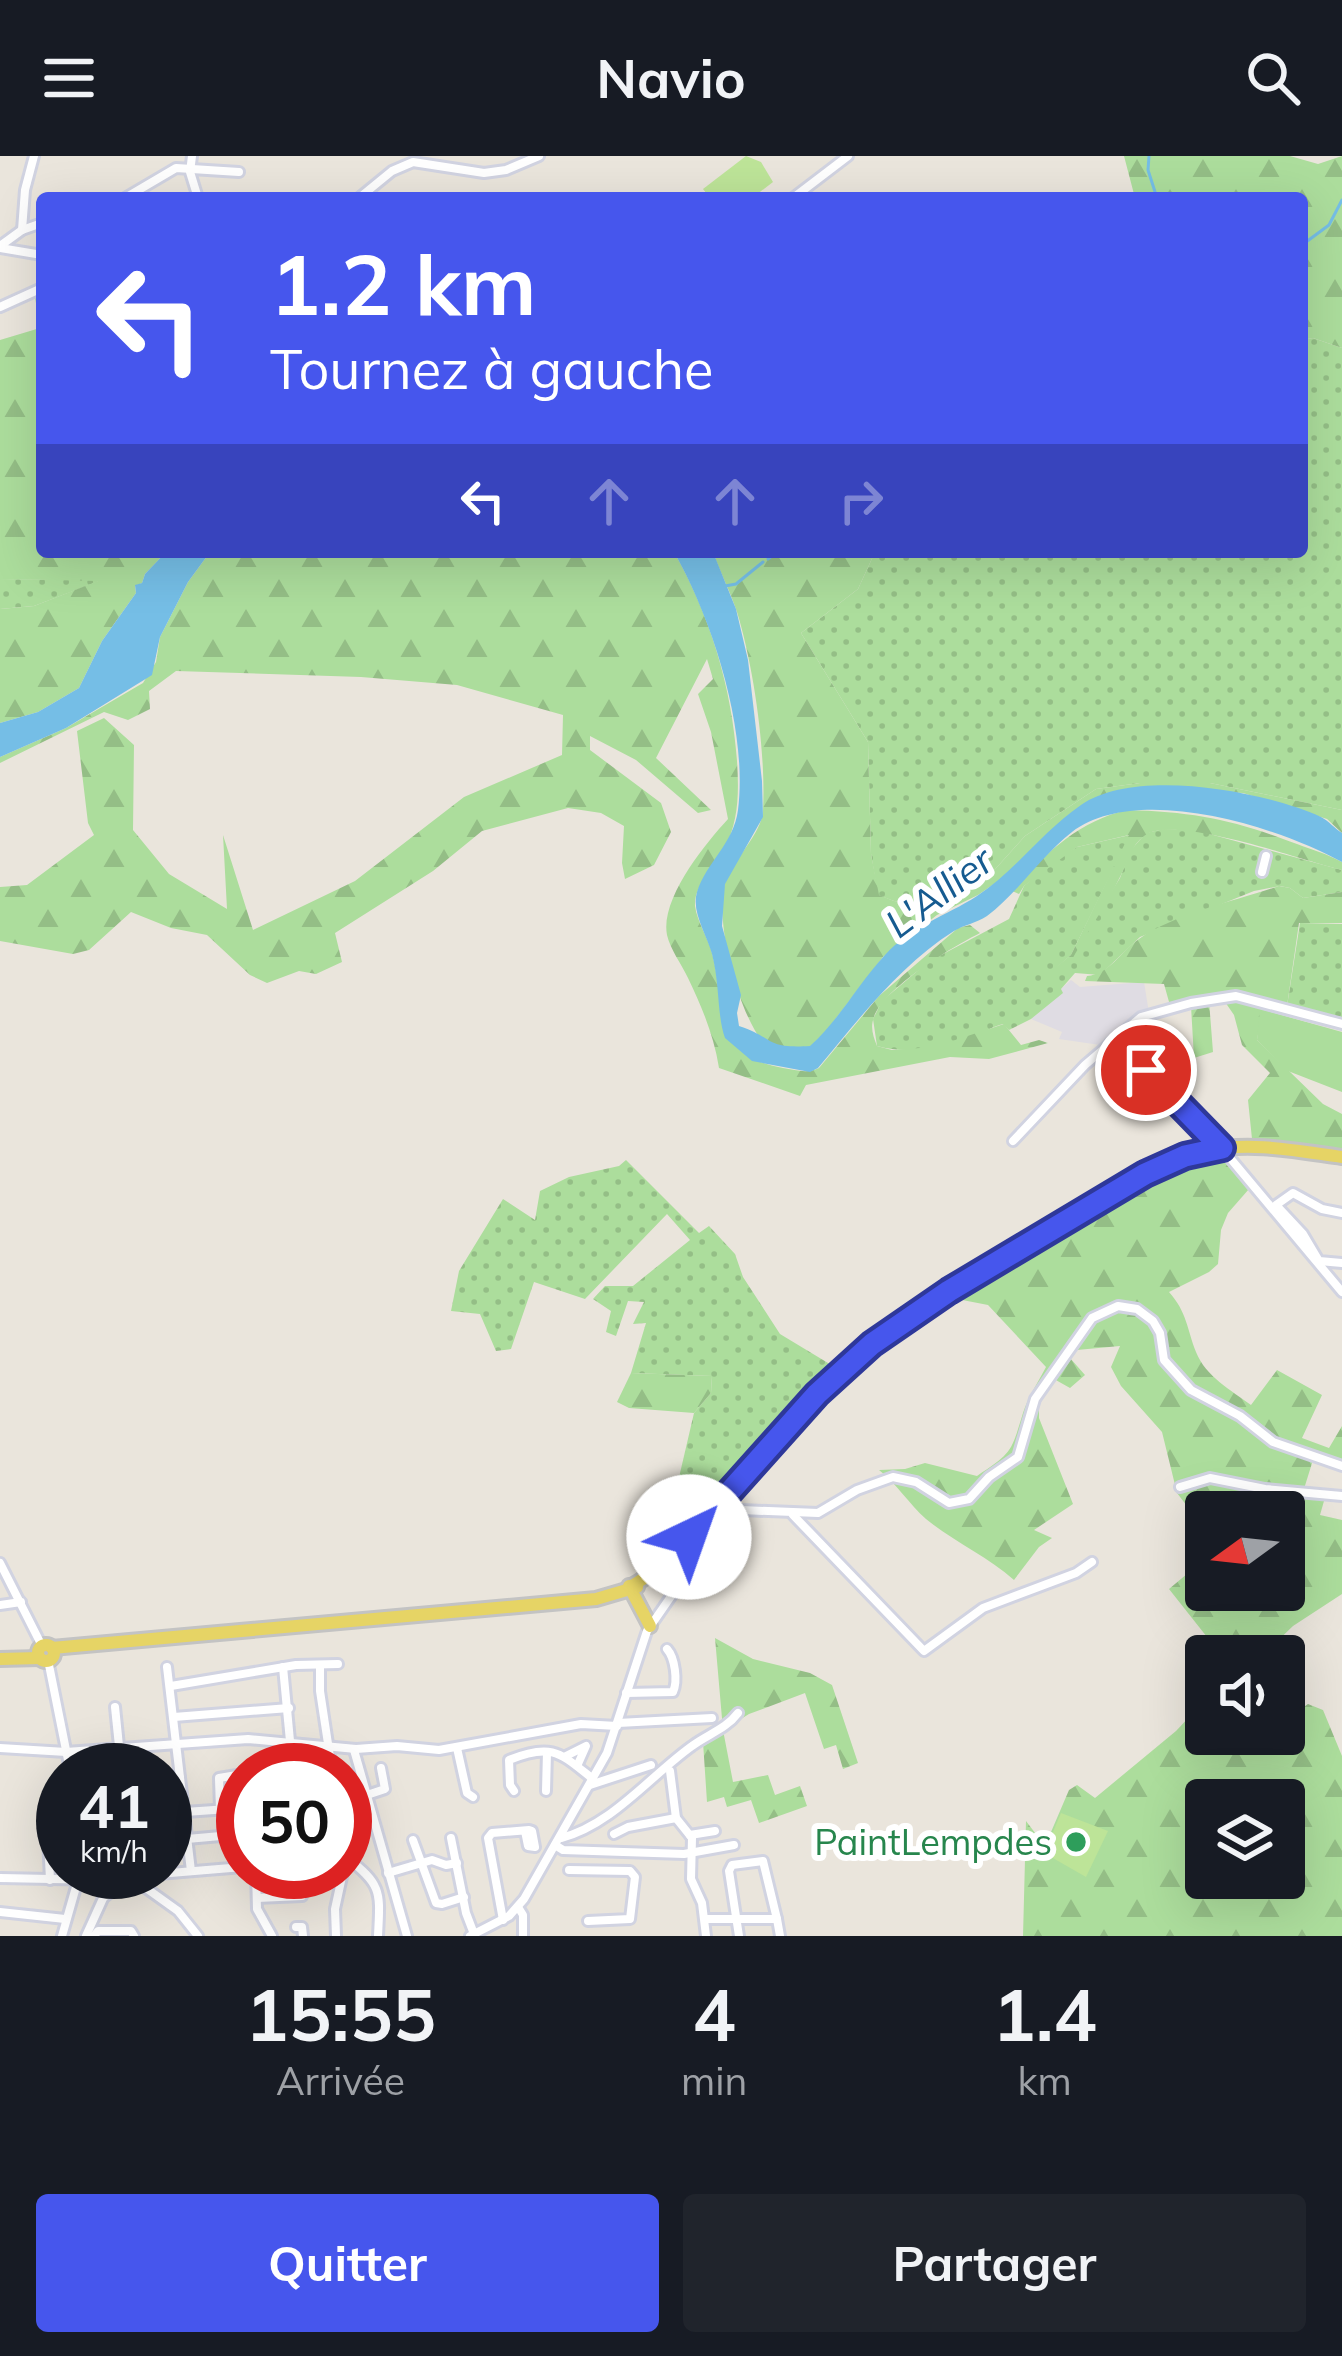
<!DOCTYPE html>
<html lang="fr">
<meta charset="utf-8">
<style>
body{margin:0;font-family:Mulish,sans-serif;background:#20242c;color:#f1f3f6;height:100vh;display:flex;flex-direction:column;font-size:45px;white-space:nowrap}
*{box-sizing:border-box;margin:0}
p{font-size:39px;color:#9ea1a6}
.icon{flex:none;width:66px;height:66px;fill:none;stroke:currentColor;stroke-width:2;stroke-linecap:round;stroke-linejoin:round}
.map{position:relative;height:1780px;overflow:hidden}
.details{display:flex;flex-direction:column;background:#171b24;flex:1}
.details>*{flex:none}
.top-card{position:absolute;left:36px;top:36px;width:1272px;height:366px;border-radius:12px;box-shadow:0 12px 48px #0002;background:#4656ed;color:#fff;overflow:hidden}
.needle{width:78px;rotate:255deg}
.tools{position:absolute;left:1185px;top:1335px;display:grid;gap:24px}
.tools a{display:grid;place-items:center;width:120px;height:120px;border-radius:12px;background:#171b24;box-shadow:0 12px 48px #0002;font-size:60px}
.speed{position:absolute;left:36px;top:1587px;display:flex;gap:24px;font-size:60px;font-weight:700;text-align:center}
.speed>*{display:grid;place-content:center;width:156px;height:156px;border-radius:50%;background:#171b24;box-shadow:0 12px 48px #0002;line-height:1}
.speed small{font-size:30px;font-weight:400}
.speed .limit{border:18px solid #d22;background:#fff;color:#111}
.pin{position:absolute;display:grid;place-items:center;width:102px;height:102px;color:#fff;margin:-51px;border:6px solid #fff;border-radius:50%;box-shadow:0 3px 12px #0007}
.me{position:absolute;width:132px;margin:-66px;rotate:42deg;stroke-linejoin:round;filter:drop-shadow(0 0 9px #0008)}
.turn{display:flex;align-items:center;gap:42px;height:252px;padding:0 36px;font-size:54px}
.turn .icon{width:156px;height:156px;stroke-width:2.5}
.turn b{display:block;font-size:84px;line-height:102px}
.lanes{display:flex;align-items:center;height:114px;padding:0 36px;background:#0003;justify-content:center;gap:60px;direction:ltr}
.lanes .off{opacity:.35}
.eta{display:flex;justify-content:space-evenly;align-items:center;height:204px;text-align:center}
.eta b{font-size:72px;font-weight:700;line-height:84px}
.button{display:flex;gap:24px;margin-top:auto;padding:24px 36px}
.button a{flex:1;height:138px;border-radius:12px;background:#4656ed;color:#fff;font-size:48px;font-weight:700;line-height:138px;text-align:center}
.button a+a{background:#20242c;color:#f1f3f6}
header{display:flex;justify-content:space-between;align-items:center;height:156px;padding:0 36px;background:#171b24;font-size:54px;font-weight:700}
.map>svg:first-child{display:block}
.industrial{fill:#dfdce3}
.grass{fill:url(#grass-dots)}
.forest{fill:url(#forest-firs);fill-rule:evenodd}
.garden{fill:#acdd9c}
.pitch{fill:#bde498}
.water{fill:#75bee6}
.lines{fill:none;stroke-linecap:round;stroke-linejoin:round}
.stream{stroke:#75bee6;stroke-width:3}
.minor-casing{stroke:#d1d3e1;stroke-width:14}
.major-casing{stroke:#c3c3c3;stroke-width:18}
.minor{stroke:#fff;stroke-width:8}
.major{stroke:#e6d465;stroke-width:12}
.route-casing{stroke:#2e389a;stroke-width:30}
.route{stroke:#4656ed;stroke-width:21}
.leisure-dot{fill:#2e9e5b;stroke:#fff;stroke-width:4.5}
.labels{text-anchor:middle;stroke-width:12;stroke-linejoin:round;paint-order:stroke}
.leisure-label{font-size:36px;fill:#27864d;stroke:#fff;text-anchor:end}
.water-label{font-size:39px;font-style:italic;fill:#165b90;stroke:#fff}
</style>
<header><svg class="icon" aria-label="menu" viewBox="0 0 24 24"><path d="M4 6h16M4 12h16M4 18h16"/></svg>Navio<svg class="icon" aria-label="search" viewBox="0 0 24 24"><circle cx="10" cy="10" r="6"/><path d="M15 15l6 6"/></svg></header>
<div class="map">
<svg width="1342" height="1780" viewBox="0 0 1342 1780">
<defs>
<pattern id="grass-dots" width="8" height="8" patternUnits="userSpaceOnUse" patternTransform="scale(3)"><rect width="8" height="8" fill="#acdd9c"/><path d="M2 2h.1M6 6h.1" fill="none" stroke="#94be86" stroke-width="1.8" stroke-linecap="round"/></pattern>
<pattern id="forest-firs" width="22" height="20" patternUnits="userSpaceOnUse" patternTransform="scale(3)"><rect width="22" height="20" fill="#acdd9c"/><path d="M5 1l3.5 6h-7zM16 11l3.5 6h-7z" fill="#94be86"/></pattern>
</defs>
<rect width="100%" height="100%" fill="#eae5dc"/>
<polygon class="industrial" points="1071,824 1080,831 1144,826 1149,857 1100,889 1059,883 1062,876 1031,863 1062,837 1061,833"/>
<g class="grass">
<polygon points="1313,182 1342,192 1342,654 1210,627 1140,627 1096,633 1025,680 989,720 966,736 929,749 894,745 878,739 871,698 868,586 801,477 858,433 875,396 1302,396 1302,184"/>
<polygon points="0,423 102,424 34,450 0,453"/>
<path d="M1164,673l31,1 147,40v22l-39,6 -13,-10 -10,-2 -26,5 -114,46 -40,38 -25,-2 -14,16 2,4 -32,26 -22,11 -6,-6c-12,3 -16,7 -27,12 -28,12 -70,19 -99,10l-4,-27 9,-18 46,-39 81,-43 15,-33 32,-27 21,-12 53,-12 -59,120 -14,12 4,4 59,-93 10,-27 16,-18z"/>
<polygon points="1300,767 1342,768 1342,865 1287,850"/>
<polygon points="626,1004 699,1077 709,1070 735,1098 743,1121 780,1178 833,1210 683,1377 667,1373 694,1257 711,1237 712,1220 631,1217 646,1167 633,1168 644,1146 628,1145 616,1180 606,1176 611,1155 593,1143 605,1130 633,1130 690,1084 667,1058 585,1143 534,1126 511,1193 496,1195 480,1158 451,1155 459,1115 503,1043 535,1064 540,1035 569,1021 619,1010"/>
</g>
<g class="forest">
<polygon points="1124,0 1290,0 1318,8 1342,0 1342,192 1313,182 1302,184 1302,42 1135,42"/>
<polygon points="42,140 42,396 166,396 145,418 142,427 135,430 136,437 102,485 79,532 38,556 0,567 0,453 34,450 98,425 0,423 0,184 40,172 35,141"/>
<path d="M210,396h464c36,63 58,136 63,209 2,31 2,60 -13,89 -9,18 -30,34 -29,56 2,16 15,35 18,51 13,54 0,99 70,111 13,2 24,6 36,0l60,-72 79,-68 12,-3 10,8c-28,14 -96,55 -106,84 -4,10 -1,19 3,29l15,4 42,-3 70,-23 17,21 18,-5 9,3 -59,16 -39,-2 -144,28 -6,11 -81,-28c-5,-32 -17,-61 -31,-90 -6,-13 -18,-29 -21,-43 -7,-36 38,-91 61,-116l-17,-87 -13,-38 15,-15 -6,-20 -51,99 55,52 -13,3 -62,-53 -46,-24v14l71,53 10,29 -17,33 -29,14 -3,-16 2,-37 -23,-13 -33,-5 -86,23 -49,40 -98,62 7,29 -26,12 -17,-3 -32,12 -17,-8 -43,-40 -36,-7 -40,-16 -42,38 -16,4 -73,-13v-54l27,-2 67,-50 -6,-12 -11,-92 27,-13 30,27 -1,85 36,44 58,35 -4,-74 30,95 102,-49 109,-84 98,-42 1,-40 -106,-30 -96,-8 -185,-6 -27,20 1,18 -22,11 -24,-8 -104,51v-6l66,-29 77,-45 13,-21 4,-25 28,-55z"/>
<path d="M713,396h162l-17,37 -57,44 67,109 3,112 8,41 15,6 34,4 38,-13 23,-16 36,-40 71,-47 44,-6h70l132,27v23l-15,-14 -84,-26 -110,-5 -155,107 -41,20 -54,42 -56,73 -17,17 -29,1 -19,-7c-24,-30 -48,-121 -37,-158 8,-24 36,-48 38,-72 3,-59 -9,-143 -26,-199 -7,-21 -17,-40 -24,-60z"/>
<path d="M1127,654c69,2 107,10 170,34 16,6 30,10 45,18v8c-38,-9 -170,-57 -198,-34 -13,10 -16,25 -23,39 -15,31 -36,60 -52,90l-8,7 -5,-5 15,-12 58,-120 -52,12 -53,39 -5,8 -7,-3c32,-37 67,-70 115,-81z"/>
<path d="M1279,730l11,2 13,10 39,-6v31h-43l-12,83 -23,-7 -7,41 66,64 19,10v35l-90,-10 -4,-39 22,-27 -28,-28 -8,-30 -11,-16 -14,2 4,51 -19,6 -3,-52 -20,3 -7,-25 -79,-3 2,-5c23,-2 33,-24 52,-37 35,-25 100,-39 140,-53z"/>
<path d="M1222,1000l27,33 -21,24 -7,17 -3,34 -9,8 -40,20c18,20 18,37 27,60 10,25 35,38 55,53l26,-35 45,25 -20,43 27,10 13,-22v43l-29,-9 -10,32 23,2 -6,21 22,5v74l-49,32 -31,30h-40l-53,-67 37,-31v32h78v-78h-78v19l-29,-38 -15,-61 -41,-46 -10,-19 9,-21 -43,4 -7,8 15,17 -15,13 -16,-9 -15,26v13l34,86 -39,26 18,8 -13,9 -25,33c-27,-24 -60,-38 -88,-61 -17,-15 -29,-35 -47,-49l26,-1 20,-6 52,13c36,-24 34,-24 46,-63 5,-15 15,-31 23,-46l-58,-62 -36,-7 201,-121 34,-15z"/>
<polygon points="631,1217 712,1220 711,1237 694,1257 629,1252 617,1246"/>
<polygon points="715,1482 753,1503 810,1517 832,1529 858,1607 843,1613 836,1589 824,1593 805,1537 749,1558 723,1574 733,1626 768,1619 775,1639 800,1630 807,1650 759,1667 751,1644 727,1651 724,1641 707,1646 703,1586 723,1574"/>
<path d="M1206,1543v35h78v-13l24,-17 15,6 19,46v180h-319l3,-115 19,25 24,-56 8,-5 18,13 81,-67zM1206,1644h78v78h-78z"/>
</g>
<polygon class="garden" points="1260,853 1342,876 1342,936 1288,915 1257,884"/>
<g class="pitch">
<polygon points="746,0 761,6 773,26 752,42 710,42 703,33"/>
<polygon points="1061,1657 1108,1675 1086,1721 1044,1697"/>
</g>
<g class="water">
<polygon points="166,396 210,396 188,426 160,481 152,519 66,572 0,601 0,567 38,556 79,532 102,485 136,437 135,429 142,427 145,418"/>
<path d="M674,396h39l23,57 12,51 14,121 1,36 -38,67 -3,42 19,69 -4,18 2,13c35,11 25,23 71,20 30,-27 48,-62 75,-91 26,-29 61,-39 92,-59 38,-25 66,-65 104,-91 54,-38 183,-14 240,12 8,4 13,11 21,16v29c-63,-35 -205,-80 -270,-30 -31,24 -54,61 -85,84 -11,7 -23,9 -33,15 -54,34 -96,89 -136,137l-8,4 -58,-11 -27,-23c-8,-22 -5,-53 -13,-84 -5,-19 -21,-42 -15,-62 9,-29 37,-49 41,-82 10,-80 -25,-189 -64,-258z"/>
</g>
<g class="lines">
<g class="stream">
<polyline points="1149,0 1148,14 1157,42"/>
<polyline points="1302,89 1329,69 1342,44"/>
<polyline points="768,403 777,396"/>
<polyline points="725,430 736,428 763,406"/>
</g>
<g class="minor-casing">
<g id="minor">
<polyline points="192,0 190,16 198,42"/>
<polyline points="125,42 176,12 239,16"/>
<polyline points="359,42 392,15 413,6 484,17 506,14 539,0"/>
<polyline points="793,42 848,0"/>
<polyline points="22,74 25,34 34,0"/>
<polyline points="0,90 22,74 42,67"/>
<polyline points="0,92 42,99"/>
<polyline points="0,151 42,132"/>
<polyline points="1262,716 1266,700"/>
<polyline points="1110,887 1146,914 1215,984 1342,1136"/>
<polyline points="1013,985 1085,909 1141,861 1191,847 1236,840 1342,868"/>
<polyline points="1342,1057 1322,1053 1293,1037 1276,1049 1303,1078 1319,1105 1342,1107"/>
<polyline points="1180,1331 1210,1322 1265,1333 1342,1340"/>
<polyline points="793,1359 924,1495 983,1452 1076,1417 1092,1406"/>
<polyline points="0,1407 42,1490"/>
<polyline points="0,1449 21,1446"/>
<polyline points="48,1504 70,1614"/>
<polyline points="320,1510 320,1535 332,1614"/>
<polyline points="167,1511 191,1715"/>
<polyline points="283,1511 290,1585"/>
<polyline points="171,1530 296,1509 338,1508"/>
<path d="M626,1537l47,-1c5,-11 2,-34 -6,-43"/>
<polyline points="115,1551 119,1590"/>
<polyline points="174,1561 289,1552"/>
<polyline points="618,1567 712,1562"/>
<polyline points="0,1592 66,1596 248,1583 356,1593 397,1590 439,1594 581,1568 617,1570"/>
<polyline points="457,1592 467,1637 473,1641"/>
<polyline points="354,1594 407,1780"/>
<polyline points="566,1600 586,1590 578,1608"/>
<polyline points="670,1615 676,1662 692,1682 691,1723 702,1747 706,1780"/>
<polyline points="165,1623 180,1622"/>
<polyline points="590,1629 651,1609"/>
<polyline points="165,1634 165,1661"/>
<path d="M514,1635l-4,-6 -1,-25c44,-18 52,-6 84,19"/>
<polyline points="546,1635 547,1596"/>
<polyline points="367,1639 385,1633 381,1612"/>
<polyline points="220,1654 219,1622 243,1618"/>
<polyline points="185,1656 243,1652"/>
<polyline points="47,1660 50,1724"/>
<polyline points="614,1678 628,1671 676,1662"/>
<polyline points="61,1679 63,1698"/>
<polyline points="690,1679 715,1675"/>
<polyline points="451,1682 466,1757 474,1778"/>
<path d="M561,1682c51,-13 89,-62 131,-92 16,-12 34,-17 46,-33"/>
<polyline points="187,1683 243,1678"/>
<polyline points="413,1684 436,1747 442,1748 464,1741"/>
<polyline points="555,1689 563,1694 684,1698 734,1689"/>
<path d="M347,1702c36,27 33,35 31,78"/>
<polyline points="345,1708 362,1674 366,1652"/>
<polyline points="569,1714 630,1715 635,1721 630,1763 588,1765"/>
<polyline points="256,1716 257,1753 272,1780"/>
<polyline points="388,1717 432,1704 446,1709 457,1707"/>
<polyline points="0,1722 102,1724 127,1718"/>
<polyline points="132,1722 178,1755 198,1780"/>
<polyline points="104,1741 134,1720 243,1711"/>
<polyline points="257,1742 302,1740 311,1716"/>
<polyline points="518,1751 523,1759 523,1780"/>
<polyline points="0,1756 65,1763"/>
<polyline points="705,1763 777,1763 780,1780"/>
<polyline points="503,1764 488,1682 492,1677 529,1674 532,1675 535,1691 528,1690 525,1675"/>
<polyline points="296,1771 302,1771 303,1780"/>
<polyline points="62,1780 78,1724"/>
<polyline points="86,1780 105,1738"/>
<polyline points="94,1780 98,1775 131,1775 134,1780"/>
<polyline points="336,1780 335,1753 343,1716"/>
<polyline points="470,1780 509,1760 524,1743 607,1597 647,1475 726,1361 741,1354 818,1357 857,1334 893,1321 916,1326 949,1347 969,1343 989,1321 1018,1301 1035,1243 1092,1162 1118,1150 1137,1153 1153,1165 1160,1177 1164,1204 1191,1234 1240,1260 1273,1286 1342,1310"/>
<polyline points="739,1780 729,1715 732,1709 763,1705 777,1763"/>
</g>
</g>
<g class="major-casing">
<g id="major">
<polyline points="629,1430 650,1470"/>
<path d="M630,1431c57,-31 125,-126 171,-176 73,-80 167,-131 259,-186 46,-28 92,-62 146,-74 44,-10 92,0 136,6"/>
<circle cx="46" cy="1497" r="8"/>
<polyline points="52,1492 596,1443 637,1431"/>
<polyline points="0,1503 40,1502"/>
</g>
</g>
<use href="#minor" class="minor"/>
<use href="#major" class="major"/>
</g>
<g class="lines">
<g class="route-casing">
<polyline id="route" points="689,1381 817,1238 872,1188 949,1135 1145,1018 1185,1000 1222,992 1146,914"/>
</g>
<use href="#route" class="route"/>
</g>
<circle class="leisure-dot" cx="1076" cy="1686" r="12"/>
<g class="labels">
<g class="leisure-label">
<text x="1052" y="1699">PaintLempdes</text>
</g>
<g class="water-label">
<text transform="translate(939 736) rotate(-37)" y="14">L'Allier</text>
</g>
</g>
</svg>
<div class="tools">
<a><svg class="needle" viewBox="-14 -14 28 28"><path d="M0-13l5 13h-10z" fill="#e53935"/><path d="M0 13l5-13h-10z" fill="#9ea1a6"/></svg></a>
<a><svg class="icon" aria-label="sound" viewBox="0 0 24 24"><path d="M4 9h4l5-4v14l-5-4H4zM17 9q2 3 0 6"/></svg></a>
<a><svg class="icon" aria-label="layers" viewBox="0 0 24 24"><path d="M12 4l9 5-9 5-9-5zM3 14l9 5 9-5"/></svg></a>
</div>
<div class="speed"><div>41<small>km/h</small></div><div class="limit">50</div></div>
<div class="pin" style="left:1146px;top:914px;background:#d93025"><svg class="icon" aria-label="arrive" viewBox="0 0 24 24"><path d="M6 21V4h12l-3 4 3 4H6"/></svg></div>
<svg class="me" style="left:689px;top:1381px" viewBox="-20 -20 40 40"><circle r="19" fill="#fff"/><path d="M0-13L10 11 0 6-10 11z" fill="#4656ed"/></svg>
<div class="top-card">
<div class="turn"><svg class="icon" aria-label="left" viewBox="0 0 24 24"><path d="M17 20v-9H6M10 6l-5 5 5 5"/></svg><div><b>1.2 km</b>Tournez à gauche</div></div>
<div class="lanes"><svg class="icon" aria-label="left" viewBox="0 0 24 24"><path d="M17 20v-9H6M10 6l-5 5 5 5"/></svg><svg class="icon off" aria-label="ahead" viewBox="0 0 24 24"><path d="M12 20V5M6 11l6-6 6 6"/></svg><svg class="icon off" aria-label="ahead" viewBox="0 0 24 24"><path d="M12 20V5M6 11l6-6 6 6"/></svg><svg class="icon off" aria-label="right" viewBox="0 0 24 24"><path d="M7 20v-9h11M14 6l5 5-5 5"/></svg></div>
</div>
</div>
<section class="details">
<div class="eta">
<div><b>15:55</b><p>Arrivée</p></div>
<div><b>4</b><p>min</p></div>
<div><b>1.4</b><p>km</p></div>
</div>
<div class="button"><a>Quitter</a><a>Partager</a></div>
</section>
